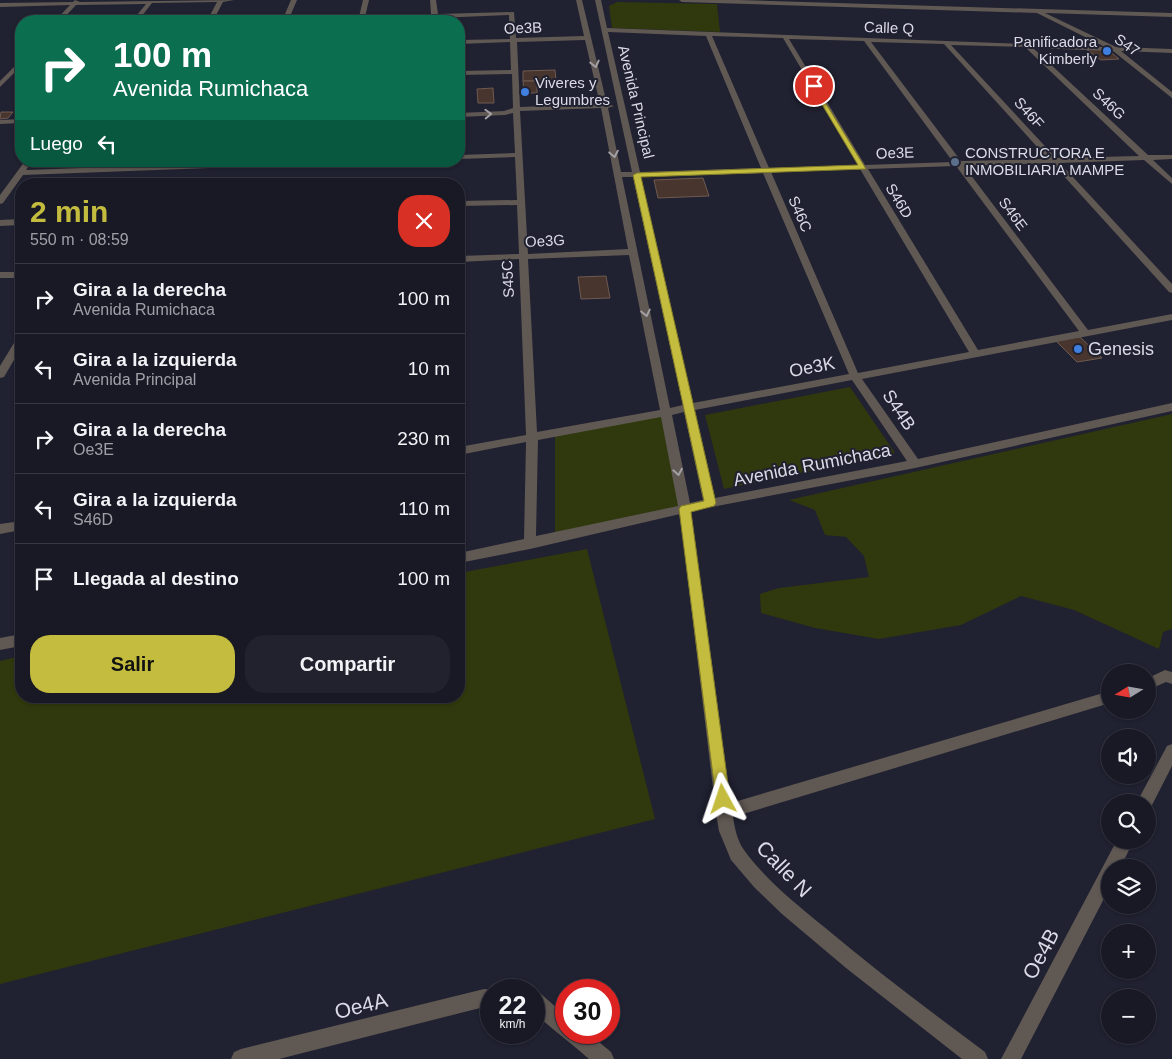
<!DOCTYPE html>
<html lang="es">
<meta charset="utf-8">
<style>
body{margin:0;font-family:Arial,sans-serif;background:#21222d;color:#f1f3f6;height:100vh;display:flex;flex-direction:column;font-size:19px;white-space:nowrap}
*{box-sizing:border-box;margin:0}
p{font-size:16px;color:#9fa0a7}
.icon{flex:none;width:28px;height:28px;fill:none;stroke:currentColor;stroke-width:2;stroke-linecap:round;stroke-linejoin:round}
.map{position:relative;flex:1;overflow:hidden}
.details{position:absolute;left:15px;top:178px;width:450px;height:525px;display:flex;flex-direction:column;background:#181925;border-radius:20px;box-shadow:0 1px 4px #0004,0 0 0 1px #363842}
.details>*{flex:none}
.top-card{position:absolute;left:15px;top:15px;width:450px;height:152px;border-radius:20px;box-shadow:0 1px 4px #0004,0 0 0 1px #363842;background:#0b6e4f;color:#fff;overflow:hidden}
.needle{width:32px;rotate:259deg}
.tools{position:absolute;left:1101px;top:664px;display:grid;gap:10px}
.tools a{display:grid;place-items:center;width:55px;height:55px;border-radius:50%;background:#181925;box-shadow:0 1px 4px #0004,0 0 0 1px #363842;font-size:25px}
.speed{position:absolute;left:480px;top:979px;display:flex;gap:10px;font-size:25px;font-weight:700;text-align:center}
.speed>*{display:grid;place-content:center;width:65px;height:65px;border-radius:50%;background:#181925;box-shadow:0 1px 4px #0004,0 0 0 1px #363842;line-height:1}
.speed small{font-size:12px;font-weight:400}
.speed .limit{border:8px solid #d22;background:#fff;color:#111}
.pin{position:absolute;display:grid;place-items:center;width:42px;height:42px;color:#fff;margin:-21px;border:2px solid #fff;border-radius:50%;box-shadow:0 1px 5px #0007}
.me{position:absolute;width:55px;margin:-28px;rotate:355deg;stroke-linejoin:round;filter:drop-shadow(0 0 4px #0008)}
.turn{display:flex;align-items:center;gap:18px;height:105px;padding:0 15px;font-size:22px}
.turn .icon{width:65px;height:65px;stroke-width:2.5}
.turn b{display:block;font-size:35px;line-height:42px}
.then{display:flex;align-items:center;height:48px;padding:0 15px;background:#0003;gap:10px;font-size:19px}
.round{display:grid;place-items:center;flex:none;width:52px;height:52px;border-radius:20px;background:#21222d}
.headline{display:flex;align-items:center;justify-content:space-between;height:85px;padding:0 15px}
h1{font-size:30px;font-weight:600;line-height:38px;color:#c4bc3e}
.cta{display:flex;gap:10px;margin-top:auto;padding:10px 15px}
.cta a{flex:1;height:58px;border-radius:20px;background:#c4bc3e;color:#111;font-size:20px;font-weight:600;line-height:58px;text-align:center}
.cta a+a{background:#21222d;color:#f1f3f6}
ul{padding:0;list-style:none}
li{display:flex;align-items:center;gap:15px;height:70px;padding:0 15px;border-top:1px solid #363842}
li div{flex:1}
li b{display:block;font-size:19px}
li em{font-style:normal}
.map>svg:first-child{display:block}
.green{fill:#2f390d}
.building{fill:#48362e;stroke:#6e5a51}
.lines{fill:none;stroke-linecap:round;stroke-linejoin:round}
.minor{fill:#605853;fill-rule:evenodd}
.oneway{stroke:#a3a0a4}
.route{fill:#c4bc3e;stroke:#7f7a28}
.shop-dot{fill:#3f7fe0;stroke:#202131;stroke-width:2}
.service-dot{fill:#5c6f8a;stroke:#202131;stroke-width:2}
.labels{text-anchor:middle;stroke-width:4;stroke-linejoin:round;paint-order:stroke}
.far-street-label{font-size:15px;fill:#dadbe6;stroke:#202131}
.far-poi-label{font-size:15px;fill:#dadbe6;stroke:#202131;text-anchor:start}
.poi-label{font-size:18px;fill:#dadbe6;stroke:#202131;text-anchor:start}
.street-label{font-size:18px;fill:#dadbe6;stroke:#202131}
.near-street-label{font-size:21px;fill:#dadbe6;stroke:#202131}
</style>
<div class="map">
<svg width="1172" height="1059" viewBox="0 0 1172 1059">
<rect width="100%" height="100%" fill="#202131"/>
<g class="green">
<polygon points="617,2 717,4 720,32 612,28 609,6"/>
<polygon points="850,387 895,453 724,489 705,415"/>
<polygon points="667,412 685,509 555,538 555,433"/>
<polygon points="1172,414 1172,629 1163,632 1159,649 1074,610 1021,596 961,625 879,639 815,628 761,613 760,594 779,588 869,577 864,556 846,537 825,535 815,510 789,500"/>
<polygon points="587,549 655,819 0,984 0,661 21,656 21,696 459,696 459,573"/>
</g>
<g class="building">
<polygon points="1086,49 1107,49 1119,59 1101,60"/>
<polygon points="555,70 556,81 523,81 523,71"/>
<polygon points="523,81 537,81 537,93 524,93"/>
<polygon points="493,88 494,103 478,103 477,89"/>
<polygon points="13,112 8,118 0,119 1,112"/>
<polygon points="703,178 709,196 658,198 654,180"/>
<polygon points="606,276 610,298 581,299 578,277"/>
<polygon points="1080,337 1102,358 1077,362 1055,340"/>
</g>
<g class="lines">
<g class="minor">
<polygon points="75,0 80,2 234,0 223,2 213,21 207,21 217,2 152,3 138,21 132,21 146,4 76,5 61,21 55,21 70,5 0,7 0,3 73,2"/>
<polygon points="291,0 297,0 288,21 282,21"/>
<polygon points="363,0 369,0 364,21 358,21"/>
<path d="M430,0h6l2,14 76,-2 2,26 68,-2 -8,-36h6l25,104 7,2 -6,2 13,64h11l-37,-172h6l6,28 498,19 -68,-34 -355,-11 -3,-2h60l433,13v4l-127,-4 71,34 56,2v4l-51,-2 51,41v6l-59,-47 -80,-3 115,107h24v4l-19,1 19,18v6l-28,-24 -84,3 112,121v9l-3,-1 -117,-129 -88,3 124,164 84,-16v6l-310,59 56,80 254,-56v8l-257,57 -224,43 40,292 379,-112v12l-377,114c2,12 4,23 11,33 21,29 51,53 79,76 52,44 107,85 162,126l3,7h-26l-116,-91 -64,-54 -28,-27 -23,-27 -12,-29 -3,-18 -36,-299 -150,35 -71,14v-10l65,-14 2,-97 -67,13v-8l67,-12 -7,-176 -60,3v-6l60,-2 -2,-49 -58,1v-5l58,-1 -2,-43 -56,2v-4l56,-2 -2,-40 -8,2 -46,2v-4l45,-2 9,-3 -1,-34 -53,1v-4l52,-1 -1,-28 -51,2v-4l51,-1 -1,-24 -73,3 -5,-4zM608,32l98,4 55,132 -121,4zM712,36l71,2 75,127 -89,3zM789,39l75,2 89,121 -88,3zM585,40l15,64 -80,3 -3,-65zM871,42l73,2 104,115 -87,2zM951,45l74,2 114,109 -83,2zM601,108l27,141 -100,5 -8,-143zM956,166l123,165 -101,19 -110,-181zM860,169l109,183 -111,21 -87,-201zM763,173l86,201 -156,29 -52,-226zM622,177h11l50,228 -13,3zM629,255l31,155 -123,22 -9,-173zM852,380l55,81 -192,37 -20,-88zM684,412l19,88 -13,3 -18,-88zM661,417l17,89 -142,30 2,-96z"/>
<polygon points="21,60 21,66 0,87 0,81"/>
<polygon points="21,119 21,123 0,124 0,120"/>
<polygon points="25,161 33,161 26,170 275,161 350,161 346,163 23,175 3,203 0,204 0,195"/>
<polygon points="21,219 21,225 0,226 0,220"/>
<rect x="0" y="272" width="21" height="6"/>
<polygon points="21,337 21,348 4,377 0,378 0,366 17,338"/>
<polygon points="21,521 21,530 0,534 0,524"/>
<polygon points="21,634 21,646 0,650 0,638"/>
<polygon points="1165,670 1172,672 1172,684 1166,682 1148,690 1148,678"/>
<polygon points="1172,744 1172,766 1151,807 1148,808 1148,802 1137,802 1167,746"/>
<polygon points="1117,840 1134,840 1120,868 1110,868 1110,887 1021,1059 1001,1059"/>
<polygon points="484,989 494,990 491,990 491,1007 484,1007 279,1059 231,1059 234,1052 241,1049"/>
<path d="M534,992l7,2 25,22v16h21l24,20 3,7h-25c-18,-16 -37,-30 -55,-46z"/>
</g>
</g>
<defs><path id="oneway-chevron" d="M-2-3.5L2.5 0L-2 3.5" fill="none" stroke-width="1.6" stroke-linecap="round" stroke-linejoin="round" transform="scale(1.25)"/></defs>
<g class="oneway">
<use href="#oneway-chevron" transform="translate(595 64) rotate(77)"/>
<use href="#oneway-chevron" transform="translate(488 114) rotate(-2)"/>
<use href="#oneway-chevron" transform="translate(614 154) rotate(79)"/>
<use href="#oneway-chevron" transform="translate(646 313) rotate(78)"/>
<use href="#oneway-chevron" transform="translate(678 472) rotate(80)"/>
</g>
<polygon class="route" points="814,84 866,169 641,177 716,503 714,506 691,512 730,799 728,804 723,806 718,804 716,799 679,509 681,506 704,501 633,175 637,173 858,165 811,86"/>
<g class="shop-dot">
<circle cx="1107" cy="51" r="5"/>
<circle cx="525" cy="92" r="5"/>
<circle cx="1078" cy="349" r="5"/>
</g>
<circle class="service-dot" cx="955" cy="162" r="5"/>
<g class="labels">
<g class="far-street-label">
<text transform="translate(523 28) rotate(-2)" y="5">Oe3B</text>
<text transform="translate(889 28) rotate(2)" y="5">Calle Q</text>
<text transform="translate(1127 45) rotate(35)" y="5">S47</text>
<text transform="translate(636 102) rotate(77)" y="5">Avenida Principal</text>
<text transform="translate(1109 104) rotate(43)" y="5">S46G</text>
<text transform="translate(1029 113) rotate(48)" y="5">S46F</text>
<text transform="translate(895 153) rotate(-2)" y="5">Oe3E</text>
<text transform="translate(899 201) rotate(59)" y="5">S46D</text>
<text transform="translate(800 214) rotate(67)" y="5">S46C</text>
<text transform="translate(1013 214) rotate(53)" y="5">S46E</text>
<text transform="translate(545 241) rotate(-3)" y="5">Oe3G</text>
<text transform="translate(508 279) rotate(-93)" y="5">S45C</text>
</g>
<g class="far-poi-label">
<text x="1097" y="47" text-anchor="end">Panificadora<tspan x="1097" dy="17">Kimberly</tspan></text>
<text x="535" y="88">Viveres y<tspan x="535" dy="17">Legumbres</tspan></text>
<text x="965" y="158">CONSTRUCTORA E<tspan x="965" dy="17">INMOBILIARIA MAMPE</tspan></text>
</g>
<g class="poi-label">
<text x="1088" y="355">Genesis</text>
</g>
<g class="street-label">
<text transform="translate(812 367) rotate(-11)" y="6">Oe3K</text>
<text transform="translate(899 410) rotate(56)" y="6">S44B</text>
<text transform="translate(812 465) rotate(-11)" y="6">Avenida Rumichaca</text>
</g>
<g class="near-street-label">
<text transform="translate(784 869) rotate(46)" y="7">Calle N</text>
<text transform="translate(1041 954) rotate(-62)" y="7">Oe4B</text>
<text transform="translate(361 1006) rotate(-14)" y="7">Oe4A</text>
</g>
</g>
</svg>
<div class="tools">
<a><svg class="needle" viewBox="-14 -14 28 28"><path d="M0-13l5 13h-10z" fill="#e53935"/><path d="M0 13l5-13h-10z" fill="#9fa0a7"/></svg></a>
<a><svg class="icon" aria-label="sound" viewBox="0 0 24 24"><path d="M4 9h4l5-4v14l-5-4H4zM17 9q2 3 0 6"/></svg></a>
<a><svg class="icon" aria-label="search" viewBox="0 0 24 24"><circle cx="10" cy="10" r="6"/><path d="M15 15l6 6"/></svg></a>
<a><svg class="icon" aria-label="layers" viewBox="0 0 24 24"><path d="M12 4l9 5-9 5-9-5zM3 14l9 5 9-5"/></svg></a>
<a>+</a>
<a>−</a>
</div>
<div class="speed"><div>22<small>km/h</small></div><div class="limit">30</div></div>
<div class="pin" style="left:814px;top:86px;background:#d93025"><svg class="icon" aria-label="arrive" viewBox="0 0 24 24"><path d="M6 21V4h12l-3 4 3 4H6"/></svg></div>
<svg class="me" style="left:723px;top:799px" viewBox="-20 -20 40 40"><path d="M0-17L14 15 0 8-14 15z" fill="#c4bc3e" stroke="#fff" stroke-width="4"/></svg>
<div class="top-card">
<div class="turn"><svg class="icon" aria-label="right" viewBox="0 0 24 24"><path d="M7 20v-9h11M14 6l5 5-5 5"/></svg><div><b>100 m</b>Avenida Rumichaca</div></div>
<div class="then">Luego<svg class="icon" aria-label="left" viewBox="0 0 24 24"><path d="M17 20v-9H6M10 6l-5 5 5 5"/></svg></div>
</div>
<section class="details">
<div class="headline"><div><h1>2 min</h1><p>550 m · 08:59</p></div><a class="round" style="background:#d93025;color:#fff"><svg class="icon" aria-label="close" viewBox="0 0 24 24"><path d="M6 6l12 12M18 6L6 18"/></svg></a></div>
<ul>
<li><svg class="icon" aria-label="right" viewBox="0 0 24 24"><path d="M7 20v-9h11M14 6l5 5-5 5"/></svg><div><b>Gira a la derecha</b><p>Avenida Rumichaca</p></div><em>100 m</em></li>
<li><svg class="icon" aria-label="left" viewBox="0 0 24 24"><path d="M17 20v-9H6M10 6l-5 5 5 5"/></svg><div><b>Gira a la izquierda</b><p>Avenida Principal</p></div><em>10 m</em></li>
<li><svg class="icon" aria-label="right" viewBox="0 0 24 24"><path d="M7 20v-9h11M14 6l5 5-5 5"/></svg><div><b>Gira a la derecha</b><p>Oe3E</p></div><em>230 m</em></li>
<li><svg class="icon" aria-label="left" viewBox="0 0 24 24"><path d="M17 20v-9H6M10 6l-5 5 5 5"/></svg><div><b>Gira a la izquierda</b><p>S46D</p></div><em>110 m</em></li>
<li><svg class="icon" aria-label="arrive" viewBox="0 0 24 24"><path d="M6 21V4h12l-3 4 3 4H6"/></svg><div><b>Llegada al destino</b></div><em>100 m</em></li>
</ul>
<div class="cta"><a>Salir</a><a>Compartir</a></div>
</section>
</div>
